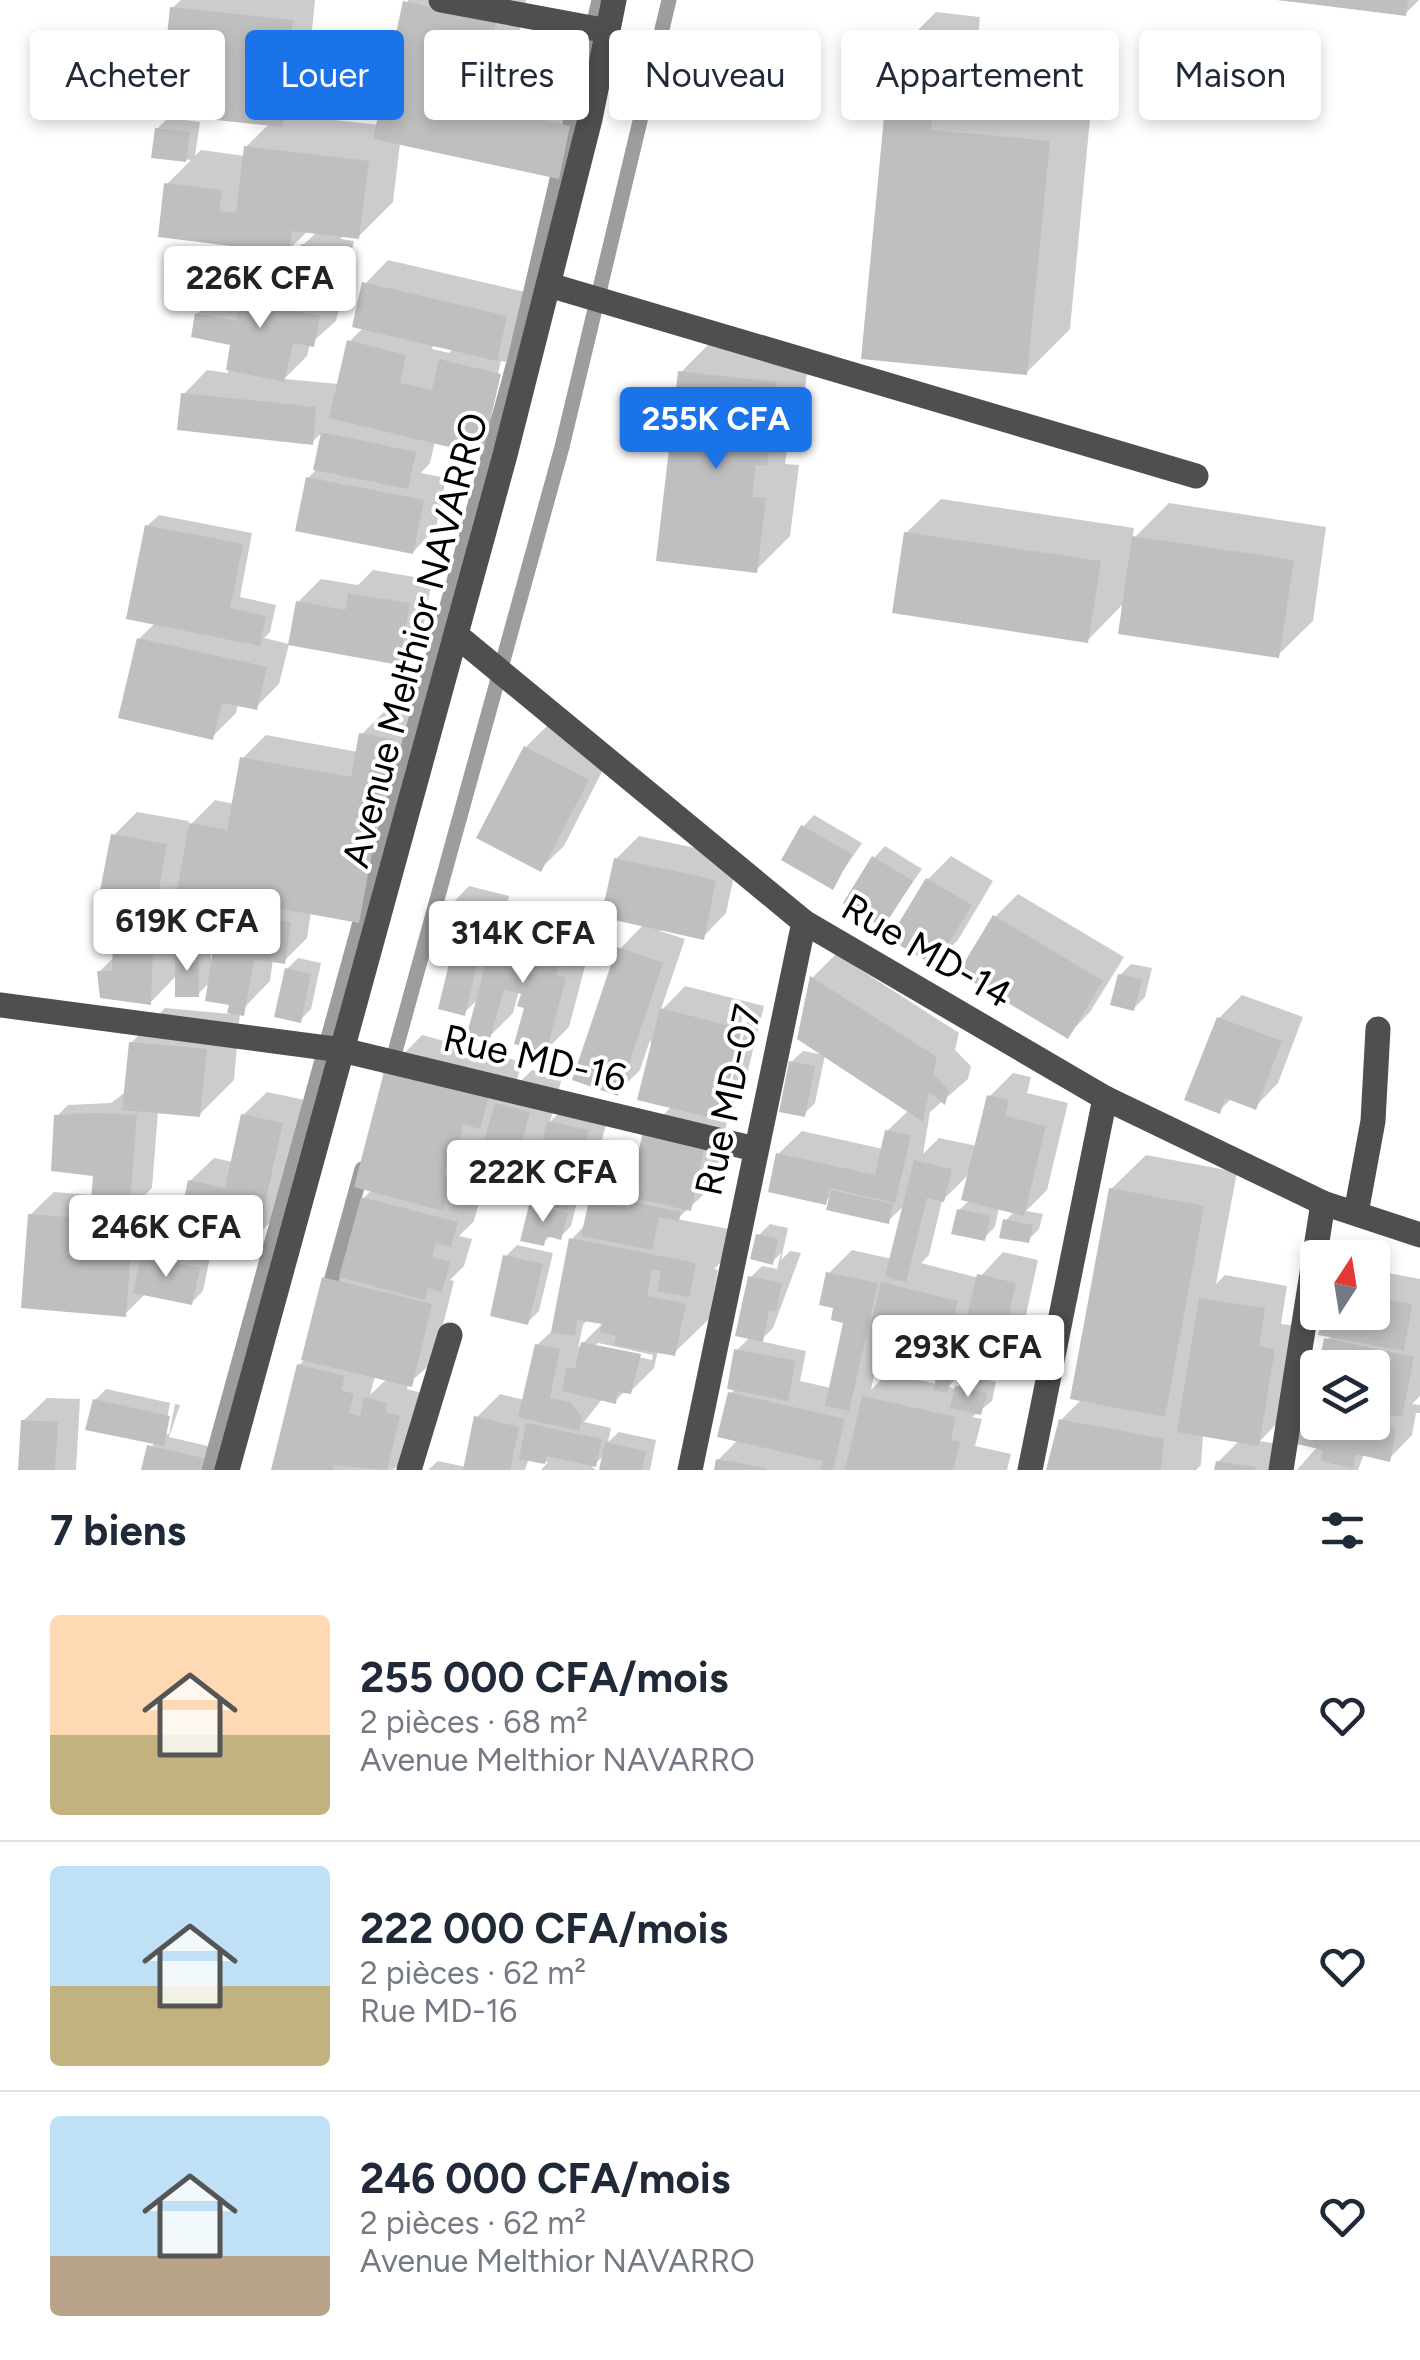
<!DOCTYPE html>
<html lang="fr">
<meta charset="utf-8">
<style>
:root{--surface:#fff;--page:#f6f6f7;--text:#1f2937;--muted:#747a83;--line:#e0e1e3;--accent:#1a73e8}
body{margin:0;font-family:Figtree,sans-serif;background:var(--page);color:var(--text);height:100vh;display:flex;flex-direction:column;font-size:38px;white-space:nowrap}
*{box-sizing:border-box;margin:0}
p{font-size:32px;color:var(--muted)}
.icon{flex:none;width:55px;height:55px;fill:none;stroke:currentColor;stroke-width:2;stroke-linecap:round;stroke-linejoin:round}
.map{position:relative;height:1470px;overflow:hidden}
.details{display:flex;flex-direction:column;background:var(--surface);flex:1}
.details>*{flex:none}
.hud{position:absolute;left:30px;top:30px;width:1360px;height:90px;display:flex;gap:20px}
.needle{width:65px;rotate:12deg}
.controls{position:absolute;left:1300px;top:1240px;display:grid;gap:20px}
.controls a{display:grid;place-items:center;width:90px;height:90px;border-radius:10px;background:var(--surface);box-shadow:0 5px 15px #0003;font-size:50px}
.price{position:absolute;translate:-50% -85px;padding:0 22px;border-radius:10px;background:#fff;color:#222;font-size:32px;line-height:65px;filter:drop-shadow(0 2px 5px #0008)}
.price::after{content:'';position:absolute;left:50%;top:60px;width:30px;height:22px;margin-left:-15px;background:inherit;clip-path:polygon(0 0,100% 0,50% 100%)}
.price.active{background:var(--accent);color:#fff}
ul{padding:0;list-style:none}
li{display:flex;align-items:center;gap:30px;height:250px;padding:0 50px}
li+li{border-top:2px solid var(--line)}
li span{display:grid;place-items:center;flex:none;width:280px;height:200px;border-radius:10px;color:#555}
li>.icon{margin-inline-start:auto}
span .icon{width:120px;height:120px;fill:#fffc;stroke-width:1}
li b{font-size:42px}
h2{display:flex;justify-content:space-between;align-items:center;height:120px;padding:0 50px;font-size:42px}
.pill{padding:0 35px;border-radius:10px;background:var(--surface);box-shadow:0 5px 15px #0003;font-size:35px;line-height:90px}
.pill.active{background:var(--accent);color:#fff}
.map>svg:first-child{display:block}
</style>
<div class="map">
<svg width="1420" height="1470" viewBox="0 0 1420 1470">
<rect width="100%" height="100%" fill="#fff"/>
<g fill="#0003" fill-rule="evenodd">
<path d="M181,0h134l-10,101 -14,14 88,10 29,-125h118l-15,72 92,20 -11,50 -34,34 -158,-33 -7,59 -34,34 -17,-2 -1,5 13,2 -18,80 -26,23 -3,12 -23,23 55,5 10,-42 15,-15 1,-43 23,-24 141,33 -10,44 14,3 -18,78 -34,34 -46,-11 -5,22 -9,10 25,5 -10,50 -23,24 -105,-74 7,-7 9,-40 -12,11 -128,-48 23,-24 21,3 5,-30 -36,-29 24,-23 23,4 3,-18 24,-23 30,6 2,-15 14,-13 -9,-1 -20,19 -121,-66 24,-24 -37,-4 3,-27 11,-11 32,4 -5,34 6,-6 44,6 1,-9 24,-24 -98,-115zM306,278l7,1 -1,8 -8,-2zM434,344l20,4 -5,5 -17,-4zM501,361l5,1 -13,53h-5z"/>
<polygon points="1277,0 1419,0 1405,14"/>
<polygon points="936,12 980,17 973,87 1092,98 1070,329 1027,372 892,56"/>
<polygon points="715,338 810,349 800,429 788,442 785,464 799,465 790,536 756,570 681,372"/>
<polygon points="941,499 1134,528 1132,540 1169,503 1326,527 1313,621 1278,655 1125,602 1088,640 906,533"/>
<polygon points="159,515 252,533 240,597 276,605 270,632 264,638 289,644 279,684 256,707 238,704 236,713 212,737 139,639 155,623 147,526"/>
<polygon points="373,570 432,580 421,639 398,662 298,602 321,579 358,585"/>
<path d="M385,711l30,5 -33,181 -23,24 -48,-9 -4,26 -23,23 -11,-2 -3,22 -30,31 -6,68 -35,35 -41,-4 -6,77 -11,11 15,1 -4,45 58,12 -7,34 -12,12 -45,-10 -21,21 -95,-99 24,-23 40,3 2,-27 -40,-51 12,-12 43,-2 16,-12 4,-48 34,-35 65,6 2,-12 -22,-20 -12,12 -21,-19 -27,28 -51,-31 16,-16 -1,-121 23,-23 52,9 -1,6 27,-27 19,4 9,-46 23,-23 92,17 4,-18zM215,894l42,8 -41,43 -4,23 -3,-27h-20l-15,14 2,-30 25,3 11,-12z"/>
<polygon points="549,724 610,756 564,846 540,869 526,747"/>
<polygon points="814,815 862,843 832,887 803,827"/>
<path d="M639,836l99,21 -12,56 -23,24 -42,-10 -1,4 25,8 -25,73 25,-26 79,20 -22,88 -25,26 10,2 -13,63 -37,34 52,10 -6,31 -9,9 4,1 -9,49 -35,34 -16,-3 -4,18 -24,24 -5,-1 -10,10 -12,-3 -19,24 27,6 -3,14 11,-10 37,8 -6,30h-48l3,-16 -13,13 4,3h-55l7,-8 -19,-4 -4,12h-97l10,-9 28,6 10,-49 24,-24 25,6 12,-55 18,-17 16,-88 15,-16 5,-22 23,-24 20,4 11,-49 27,-27 -22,-66 -10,30 -23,23 3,-144 24,-25 -28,-65zM743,1016l5,2 -19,75h-5zM588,1319l16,3 -26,26 5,-23zM598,1343l55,12 -1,5 -59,-13z"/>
<polygon points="885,846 922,869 883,925 874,858"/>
<polygon points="951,856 993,881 958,940 935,963 928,879"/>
<polygon points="469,886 509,896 502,926 524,904 600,925 595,942 583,954 588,955 569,1027 546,1050 524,992 519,991 513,1013 489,1037 479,998 464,1013 457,941 446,910"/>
<polygon points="1018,894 1124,957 1090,1012 1067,1036 995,917"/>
<path d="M836,954l123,79 -4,17 16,16 -3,13 -38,33 -7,42 16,-16 38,8 13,-50 23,-23 18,4 -4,16 41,10 -21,87 -21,21 17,3 -4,15 -11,11 -22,-20 9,-9 -16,-4 -4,20 -11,11 -25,-28 11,-10v-27l-28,28 -13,54 -8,8 58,15 24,-26 35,8 -15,69 -23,23 -5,18 -10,9 11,3 -4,19 -20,16 10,2 -7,27 36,8 -4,16h-291l2,-10 21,-21 -9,-45 6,-6 1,-38 13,-13 1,-60 11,-11 15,3 4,-16 -9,9 -13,-27 11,-11 18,4 -7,32 9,-9 11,2 -28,75 -13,13 46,10 -6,30 31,7 15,-67 -10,-15 -7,-33 23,-23 40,9 13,-54 -17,16 -56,-26 -7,7 -47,-48 24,-23 81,18 4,-18 22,-21 -109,-72 13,-61zM970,1317l-6,21 -13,-3zM885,1324l16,4 4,28 14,-14 22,28 -4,14 -50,-11 -16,17zM959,1374l8,3 -11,12 -7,-2z"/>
<polygon points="298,958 321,963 311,1009 300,1020 287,969"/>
<polygon points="1131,964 1152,968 1145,997 1134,1008 1120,975"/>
<polygon points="1242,995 1303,1017 1278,1083 1255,1107 1232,1098 1219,1111 1219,1018"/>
<path d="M422,1035l100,27 -7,25 17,-17 30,8 -12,44 23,-23 38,8 -21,76 -18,18 5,1 -6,24 -11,11 -9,-2 -8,8 -12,-37 5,-6 7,-46 -36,36 -28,-19 -22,22 23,6 -6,22 -15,15 13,3 -8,27 -14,14 4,1 -20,80 -26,23 -1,5 15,4 -16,65 -13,12h-115l21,-105 5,-5 20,-81 24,-25 16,-56 8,-9 16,-119zM375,1376l12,3 -17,16z"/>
<polygon points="803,1051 825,1055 815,1103 804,1114 791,1062"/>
<polygon points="267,1092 305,1100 280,1212 257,1236 190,1181 214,1158 233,1162 243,1115"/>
<polygon points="1146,1155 1237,1172 1216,1284 1225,1275 1287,1286 1281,1324 1297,1326 1281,1419 1260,1441 1278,1444 1274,1470 1217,1470 1218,1462 1240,1440 1203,1434 1201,1465 1196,1470 1049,1470 1061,1420 1082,1399 1111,1189"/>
<polygon points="517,1245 553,1253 539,1311 528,1322 506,1256"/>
<polygon points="1372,1270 1420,1279 1420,1396 1412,1404 1420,1405 1420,1413 1416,1413 1412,1435 1389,1459 1364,1454 1358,1470 1297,1470 1318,1446 1308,1401 1318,1383 1318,1422 1372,1422 1372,1368 1326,1340 1372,1312"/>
<path d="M106,1389l74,16 -11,32 43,10 -5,23h-63l10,-28 -59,-42zM170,1403l5,1 -6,30h-5z"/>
<polygon points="47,1398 80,1399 76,1470 20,1470 23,1421"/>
</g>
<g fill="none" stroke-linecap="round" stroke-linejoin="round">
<g stroke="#9d9d9d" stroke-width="15">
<polyline points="390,1070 562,447 669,0"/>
<polyline points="327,1296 362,1169"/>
<polyline points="209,1470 514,363 599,0"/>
</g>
</g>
<g fill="#bfbfbf">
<polygon points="1278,0 1408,0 1406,16"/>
<polygon points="403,1 496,21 478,106 570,126 559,179 373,139"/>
<polygon points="170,7 293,20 283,127 159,114"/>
<polygon points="890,54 938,60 931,130 1050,141 1027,375 861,359"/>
<polygon points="155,128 190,132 186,162 151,158"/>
<polygon points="244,146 369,161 359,239 292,231 289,253 158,237 164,183 222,190 219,211 236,213"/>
<polygon points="301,244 344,252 335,310 307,306 311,282 295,279"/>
<polygon points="245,276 287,284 282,308 320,316 314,347 293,343 284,382 226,370 230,345 191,337 195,313 236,321"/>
<polygon points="362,282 507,316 497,361 352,327"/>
<polygon points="347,340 406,355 400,383 432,390 439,359 501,374 482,455 329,418"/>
<polygon points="678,371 777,382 767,466 756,465 752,497 766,498 757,573 656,561"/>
<polygon points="181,393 316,407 313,445 177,430"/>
<polygon points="321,432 416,452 408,489 313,470"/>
<polygon points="306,477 424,500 413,554 295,531"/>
<polygon points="145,525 243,544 230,608 266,616 260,646 126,619"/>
<polygon points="904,532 1101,561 1088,643 892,613"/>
<polygon points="1132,536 1294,560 1279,658 1118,634"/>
<polygon points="348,593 410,603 399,665 288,645 296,601 345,610"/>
<polygon points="137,638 267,667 257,710 222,703 213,740 118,718"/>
<polygon points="359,733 393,739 359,923 177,890 189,823 227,830 240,757 351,777"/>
<polygon points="524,746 589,780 541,872 476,838"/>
<polygon points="801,825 852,854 833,890 781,860"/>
<polygon points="111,834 167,844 154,917 151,1005 100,998 97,971 112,971 114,909 97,906"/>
<polygon points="872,856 913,881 883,928 843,903"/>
<polygon points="614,858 716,880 704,940 601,917"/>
<polygon points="926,878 972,905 935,966 889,939"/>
<polygon points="162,895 205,900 202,930 159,925"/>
<polygon points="444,909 487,919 465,1016 438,1009 454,943 437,938"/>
<polygon points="241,915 291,922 285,964 254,959 244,1016 227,1013 229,1005 205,1001 214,944 237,947"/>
<polygon points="993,915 1103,981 1068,1039 958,973"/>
<polygon points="499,926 578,948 572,968 559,964 556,975 566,978 546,1053 514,1044 524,1008 517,1006 521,994 504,989 490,1039 467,1034 489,952 502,955 505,945 493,943"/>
<polygon points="617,947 663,963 618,1096 572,1080"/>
<polygon points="175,951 199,952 199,997 175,997"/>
<polygon points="285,968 311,974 301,1023 274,1017"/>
<polygon points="1118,974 1142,979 1134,1011 1110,1005"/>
<polygon points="810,976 937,1057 933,1074 949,1090 945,1105 929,1092 923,1122 797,1039"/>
<polygon points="660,1008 742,1029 720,1120 637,1100"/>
<polygon points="1217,1017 1282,1041 1256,1110 1225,1098 1220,1114 1184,1100"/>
<polygon points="129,1042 207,1049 200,1117 122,1110"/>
<polygon points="789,1061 815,1066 805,1117 779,1112"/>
<polygon points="385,1068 489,1096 480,1129 463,1124 459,1141 482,1148 495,1103 530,1112 508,1193 473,1183 476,1173 446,1165 444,1176 452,1178 443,1211 354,1187"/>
<polygon points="987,1095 1009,1100 1005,1116 1046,1126 1024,1216 961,1200"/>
<polygon points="97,1113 137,1115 129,1214 90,1211 93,1176 51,1171 54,1115"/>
<polygon points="241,1114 283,1123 257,1239 179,1222 188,1180 225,1188"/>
<polygon points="547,1121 589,1130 567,1210 530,1202"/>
<polygon points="885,1130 911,1135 895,1203 830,1188 826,1205 768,1192 776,1153 875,1175"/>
<polygon points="643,1131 705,1145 691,1211 629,1197"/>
<polygon points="914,1160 952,1169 944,1202 927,1198 906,1282 885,1276"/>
<polygon points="1109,1188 1204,1206 1165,1417 1070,1399"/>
<polygon points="831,1190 893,1204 889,1224 826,1210"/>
<polygon points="361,1197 458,1222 451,1247 436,1243 432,1257 450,1262 442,1292 428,1288 425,1300 339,1277"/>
<polygon points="589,1201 629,1208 630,1201 681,1212 679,1221 659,1217 652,1250 581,1236"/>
<polygon points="529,1205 568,1213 561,1240 546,1236 544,1246 520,1241"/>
<polygon points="957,1209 990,1216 985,1241 951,1234"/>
<polygon points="28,1214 133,1222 126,1317 21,1308"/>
<polygon points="1003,1219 1033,1225 1029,1243 999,1238"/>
<polygon points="756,1234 778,1239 773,1265 750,1259"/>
<polygon points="569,1238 696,1263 689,1297 657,1291 661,1271 652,1269 647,1296 686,1304 675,1356 614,1345 616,1336 600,1332 602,1324 577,1320 575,1336 551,1332"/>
<polygon points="503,1255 543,1264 528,1325 490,1316"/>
<polygon points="141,1256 200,1268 192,1305 133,1293"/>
<polygon points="826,1272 878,1283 849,1411 825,1406 843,1323 831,1320 833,1308 819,1305"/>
<polygon points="977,1274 1016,1283 1000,1355 960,1346"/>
<polygon points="748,1276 782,1283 776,1312 769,1310 763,1342 735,1336"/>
<polygon points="322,1277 432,1304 412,1387 301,1360"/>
<polygon points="881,1282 958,1301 948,1342 913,1332 906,1359 892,1356 898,1330 871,1323"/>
<polygon points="1372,1297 1412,1304 1404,1351 1318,1335 1323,1312 1372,1312"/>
<polygon points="1199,1298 1265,1308 1259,1346 1275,1349 1259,1446 1177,1432"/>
<polygon points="1324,1338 1414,1357 1402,1417 1372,1411 1372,1368 1318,1368"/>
<polygon points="918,1339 991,1358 984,1384 952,1375 947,1393 933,1390 938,1371 911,1364"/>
<polygon points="581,1342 641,1354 631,1394 618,1392 616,1404 562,1391 567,1367 575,1369"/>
<polygon points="535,1344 560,1349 550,1398 570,1402 582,1417 579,1431 518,1417"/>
<polygon points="734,1349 796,1361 788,1401 727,1389"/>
<polygon points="297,1364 345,1376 341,1390 354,1394 349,1413 360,1416 364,1397 387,1403 386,1412 400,1416 387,1470 334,1465 333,1470 271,1470"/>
<polygon points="955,1386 987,1393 981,1415 950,1408"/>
<polygon points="728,1392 845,1419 833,1470 821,1470 823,1461 717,1437"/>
<polygon points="862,1396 956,1417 951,1440 960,1442 953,1470 845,1470"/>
<polygon points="93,1399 170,1416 164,1446 85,1430"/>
<polygon points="1306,1399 1318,1402 1318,1422 1372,1422 1372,1413 1386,1415 1384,1425 1396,1428 1390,1462 1356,1454 1353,1468 1321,1461 1323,1450 1297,1444"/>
<polygon points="474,1416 519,1427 510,1470 463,1470"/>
<polygon points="1059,1419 1164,1439 1161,1470 1046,1470"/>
<polygon points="21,1420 58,1422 55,1470 18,1470"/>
<polygon points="526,1423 602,1439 596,1467 547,1456 545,1464 519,1459"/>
<polygon points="605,1442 646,1451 642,1470 599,1470"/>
<polygon points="147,1445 203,1458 200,1470 141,1470"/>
<polygon points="716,1459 766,1468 766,1470 714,1470"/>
<polygon points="1216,1461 1256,1467 1255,1470 1214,1470"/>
</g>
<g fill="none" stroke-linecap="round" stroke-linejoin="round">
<g stroke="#4f4f4f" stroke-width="25">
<polyline points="441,0 608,31"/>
<polyline points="549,285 1196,476"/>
<polyline points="456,635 804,922 1105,1098 1323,1203 1420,1235"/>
<polyline points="0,1005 342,1050 755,1149"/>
<polyline points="1356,1213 1373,1121 1378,1029"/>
<polyline points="227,1470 505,455 590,119 614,0"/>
<polyline points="409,1470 450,1335"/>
<polyline points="690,1470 804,922"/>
<polyline points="1030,1470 1105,1098"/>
<polyline points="1281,1470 1323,1203"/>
</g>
</g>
<g text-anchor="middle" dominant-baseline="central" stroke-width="8" stroke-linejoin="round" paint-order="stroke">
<g font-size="38" fill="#000" stroke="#fff">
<text transform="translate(415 640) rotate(-75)">Avenue Melthior NAVARRO</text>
<text transform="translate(927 951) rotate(30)">Rue MD-14</text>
<text transform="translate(535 1058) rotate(13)">Rue MD-16</text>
<text transform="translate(728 1100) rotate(-78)">Rue MD-07</text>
</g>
</g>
</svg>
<div class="controls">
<a><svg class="needle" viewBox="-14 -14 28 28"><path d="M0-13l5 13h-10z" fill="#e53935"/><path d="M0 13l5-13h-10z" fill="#747a83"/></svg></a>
<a><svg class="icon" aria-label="layers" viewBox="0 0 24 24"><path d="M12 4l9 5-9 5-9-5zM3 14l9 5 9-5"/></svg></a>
</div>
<b class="price" style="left:260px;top:331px">226K CFA</b>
<b class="price active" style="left:716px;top:472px">255K CFA</b>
<b class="price" style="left:187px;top:974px">619K CFA</b>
<b class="price" style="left:523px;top:986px">314K CFA</b>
<b class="price" style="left:543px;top:1225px">222K CFA</b>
<b class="price" style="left:166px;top:1280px">246K CFA</b>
<b class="price" style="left:968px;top:1400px">293K CFA</b>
<div class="hud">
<a class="pill">Acheter</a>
<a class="pill active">Louer</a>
<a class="pill">Filtres</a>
<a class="pill">Nouveau</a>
<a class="pill">Appartement</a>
<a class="pill">Maison</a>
</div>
</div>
<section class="details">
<h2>7 biens<svg class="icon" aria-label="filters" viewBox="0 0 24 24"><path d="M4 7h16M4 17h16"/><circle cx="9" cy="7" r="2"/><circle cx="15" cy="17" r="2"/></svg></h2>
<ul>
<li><span style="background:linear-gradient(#ffd9b3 60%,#c2b280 0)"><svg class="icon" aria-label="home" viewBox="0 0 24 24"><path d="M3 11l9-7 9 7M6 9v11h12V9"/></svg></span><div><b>255 000 CFA/mois</b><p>2 pièces · 68 m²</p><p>Avenue Melthior NAVARRO</p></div><svg class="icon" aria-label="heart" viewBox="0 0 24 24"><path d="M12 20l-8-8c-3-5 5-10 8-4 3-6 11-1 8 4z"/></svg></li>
<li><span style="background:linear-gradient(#bfe0f5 60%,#c2b280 0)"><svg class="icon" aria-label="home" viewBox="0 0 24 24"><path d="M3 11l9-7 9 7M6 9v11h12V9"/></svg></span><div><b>222 000 CFA/mois</b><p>2 pièces · 62 m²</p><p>Rue MD-16</p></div><svg class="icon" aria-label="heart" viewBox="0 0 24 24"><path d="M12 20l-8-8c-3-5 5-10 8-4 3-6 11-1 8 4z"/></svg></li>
<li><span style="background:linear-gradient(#bfe0f5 70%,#b9a48a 0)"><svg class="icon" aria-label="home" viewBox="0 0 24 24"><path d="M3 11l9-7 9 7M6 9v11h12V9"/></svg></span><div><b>246 000 CFA/mois</b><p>2 pièces · 62 m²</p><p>Avenue Melthior NAVARRO</p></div><svg class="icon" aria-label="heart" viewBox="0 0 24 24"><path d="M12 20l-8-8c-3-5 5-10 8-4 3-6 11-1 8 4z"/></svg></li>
</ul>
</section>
